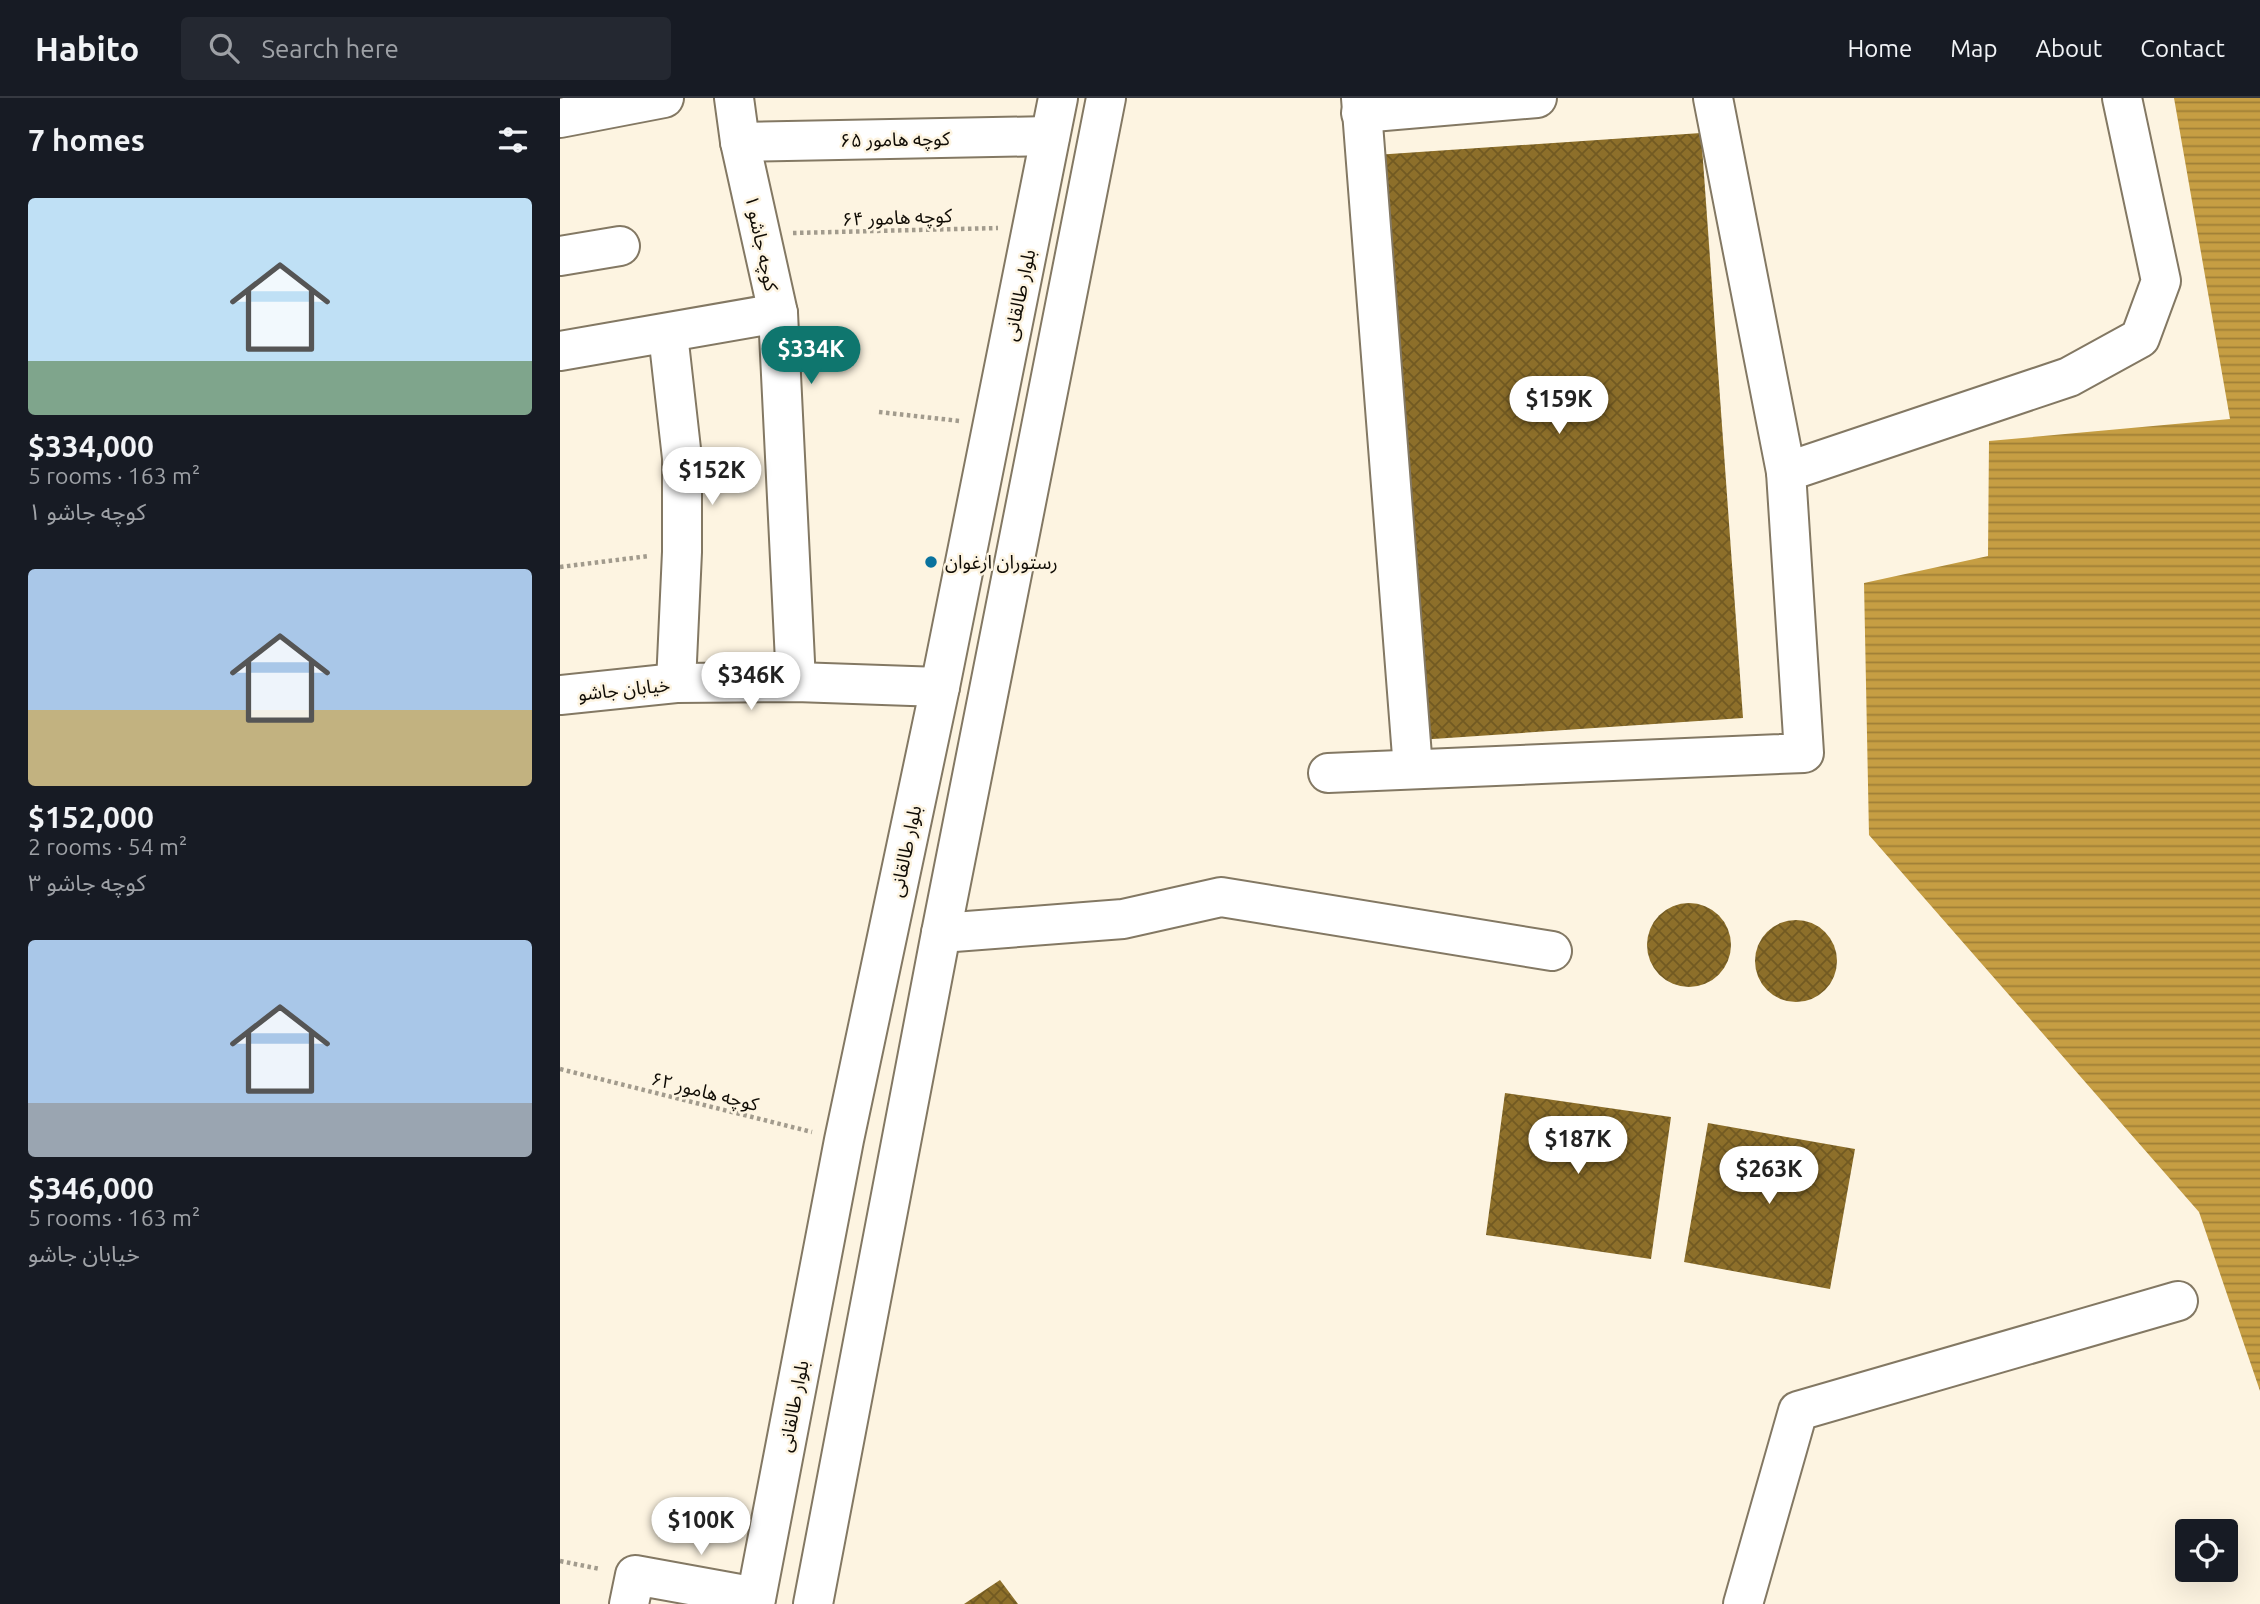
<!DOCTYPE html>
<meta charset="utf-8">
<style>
:root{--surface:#171b24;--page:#242831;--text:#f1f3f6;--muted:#9ea1a6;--line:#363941;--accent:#0f766e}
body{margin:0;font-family:Ubuntu,"Noto Sans Arabic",sans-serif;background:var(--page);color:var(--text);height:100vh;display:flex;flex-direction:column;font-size:26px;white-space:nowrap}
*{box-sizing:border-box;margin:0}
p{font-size:23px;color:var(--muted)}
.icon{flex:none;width:38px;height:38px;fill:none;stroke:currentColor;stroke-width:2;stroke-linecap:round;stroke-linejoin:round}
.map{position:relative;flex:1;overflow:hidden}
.details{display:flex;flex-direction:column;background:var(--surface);width:560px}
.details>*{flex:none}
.fabs{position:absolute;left:1615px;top:1421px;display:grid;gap:14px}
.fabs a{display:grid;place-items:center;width:63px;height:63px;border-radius:7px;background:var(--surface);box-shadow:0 7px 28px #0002;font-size:35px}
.price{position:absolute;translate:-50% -60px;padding:0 16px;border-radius:24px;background:#fff;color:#222;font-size:23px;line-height:46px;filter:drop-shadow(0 2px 4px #0008)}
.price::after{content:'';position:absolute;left:50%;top:42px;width:21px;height:16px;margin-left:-10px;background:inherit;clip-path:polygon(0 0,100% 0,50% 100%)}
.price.current{background:var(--accent);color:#fff}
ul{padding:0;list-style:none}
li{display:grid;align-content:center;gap:14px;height:371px;padding:0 28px}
li span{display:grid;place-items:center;height:217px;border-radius:7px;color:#555}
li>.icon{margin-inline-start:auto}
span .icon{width:126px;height:126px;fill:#fffc;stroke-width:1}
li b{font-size:30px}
h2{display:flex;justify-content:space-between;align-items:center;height:84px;padding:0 28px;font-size:30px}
header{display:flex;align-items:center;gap:42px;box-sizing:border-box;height:98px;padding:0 35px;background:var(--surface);border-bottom:2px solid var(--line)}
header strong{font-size:33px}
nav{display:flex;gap:38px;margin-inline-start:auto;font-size:24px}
.search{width:490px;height:63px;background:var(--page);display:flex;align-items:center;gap:18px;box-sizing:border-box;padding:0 24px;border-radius:7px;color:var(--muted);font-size:26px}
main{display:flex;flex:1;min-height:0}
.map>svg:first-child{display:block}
</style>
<header>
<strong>Habito</strong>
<div class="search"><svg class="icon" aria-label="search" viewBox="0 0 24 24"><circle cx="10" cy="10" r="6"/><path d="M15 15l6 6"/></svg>Search here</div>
<nav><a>Home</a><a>Map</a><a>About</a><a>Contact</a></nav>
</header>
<main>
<section class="details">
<h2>7 homes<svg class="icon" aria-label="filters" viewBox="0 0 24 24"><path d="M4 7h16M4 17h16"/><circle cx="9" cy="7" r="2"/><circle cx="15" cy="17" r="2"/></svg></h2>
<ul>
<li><span style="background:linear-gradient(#bfe0f5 75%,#7fa58c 0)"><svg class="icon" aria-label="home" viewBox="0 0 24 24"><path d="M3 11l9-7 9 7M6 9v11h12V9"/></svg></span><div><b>$334,000</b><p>5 rooms · 163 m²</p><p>کوچه جاشو ۱</p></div></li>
<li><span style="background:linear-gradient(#a9c7e8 65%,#c2b280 0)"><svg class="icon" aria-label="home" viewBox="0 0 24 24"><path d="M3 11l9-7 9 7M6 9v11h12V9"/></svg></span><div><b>$152,000</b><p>2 rooms · 54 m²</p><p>کوچه جاشو ۳</p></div></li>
<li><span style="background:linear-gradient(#a9c7e8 75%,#9aa5b1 0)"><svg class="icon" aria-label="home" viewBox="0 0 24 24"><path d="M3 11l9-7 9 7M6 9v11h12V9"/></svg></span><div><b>$346,000</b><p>5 rooms · 163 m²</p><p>خیابان جاشو</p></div></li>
</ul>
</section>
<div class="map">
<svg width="1700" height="1506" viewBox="0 0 1700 1506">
<defs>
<pattern id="water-rules" width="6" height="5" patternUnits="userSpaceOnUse" patternTransform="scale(1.75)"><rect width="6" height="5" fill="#c69e43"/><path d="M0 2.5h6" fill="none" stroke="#9f7f36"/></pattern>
<pattern id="building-cross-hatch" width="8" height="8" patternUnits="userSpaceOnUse" patternTransform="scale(1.75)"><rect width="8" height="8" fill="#8d6f2a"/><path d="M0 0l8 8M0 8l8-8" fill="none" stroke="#725a22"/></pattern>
</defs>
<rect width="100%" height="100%" fill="#fdf4e1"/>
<polygon fill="url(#water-rules)" points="1614,0 1700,0 1700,1293 1639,1114 1309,737 1304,485 1428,458 1429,343 1670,321"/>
<g fill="url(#building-cross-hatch)">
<polygon points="1141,35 1183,620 858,642 815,57"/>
<circle cx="1129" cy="847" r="42"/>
<circle cx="1236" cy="863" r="41"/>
<polygon points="945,995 1111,1019 1091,1161 926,1137"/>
<polygon points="1148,1025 1295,1051 1270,1191 1124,1164"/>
<polygon points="440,1482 458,1506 404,1506"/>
</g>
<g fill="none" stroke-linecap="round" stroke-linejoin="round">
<g stroke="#837863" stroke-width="42">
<g id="minor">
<polyline points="174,0 180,44 218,215 236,584"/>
<polyline points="801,0 853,671"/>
<polyline points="1153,0 1226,374"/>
<polyline points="801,15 977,0"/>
<polyline points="0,20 104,0"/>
<polyline points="180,44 490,38"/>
<polyline points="0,158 60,148"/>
<polyline points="108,236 122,360 122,454 116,585"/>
<polyline points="0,253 218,215"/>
<polyline points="0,597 116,585 236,584 380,589"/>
<polyline points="768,675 1244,655 1226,374 1509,279 1580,240 1601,183 1562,0"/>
<polyline points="381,835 563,821 661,799 992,853"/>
<polyline points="69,1506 75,1477 196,1499"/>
<polyline points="1183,1506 1238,1313 1618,1203"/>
</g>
</g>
<g stroke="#837863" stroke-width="42">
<g id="major">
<polyline points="195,1506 284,1042 380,589 498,0"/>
<polyline points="253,1506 381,835 546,0"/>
</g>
</g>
<g stroke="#a29b8d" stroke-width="4.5" stroke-dasharray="3.5 3.5" stroke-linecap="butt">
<polyline points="233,135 438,130"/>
<polyline points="319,314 400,323"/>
<polyline points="0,469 89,458"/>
<polyline points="0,971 252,1034"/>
<polyline points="0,1463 40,1471"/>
</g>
<use href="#minor" stroke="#fff" stroke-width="38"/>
<use href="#major" stroke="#fff" stroke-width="38"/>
</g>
<circle fill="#09729e" stroke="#fdf4e1" stroke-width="2.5" cx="371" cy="464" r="7"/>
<g text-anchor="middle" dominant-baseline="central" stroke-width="5" stroke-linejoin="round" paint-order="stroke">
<g font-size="19" fill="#100c05" stroke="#fdf4e1">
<text transform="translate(335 41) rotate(-1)">کوچه هامور ۶۵</text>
<text transform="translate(337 119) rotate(-2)">کوچه هامور ۶۴</text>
<text transform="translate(202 145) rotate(78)">کوچه جاشو ۱</text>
<text transform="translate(459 197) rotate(-78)">بلوار طالقانی</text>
<text transform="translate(64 591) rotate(-6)">خیابان جاشو</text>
<text transform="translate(345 753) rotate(-78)">بلوار طالقانی</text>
<text transform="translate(145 993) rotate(14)">کوچه هامور ۶۲</text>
<text transform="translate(233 1308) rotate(-79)">بلوار طالقانی</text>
</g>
<g font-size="19" fill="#100c05" stroke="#fdf4e1" text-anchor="start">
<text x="385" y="464">رستوران ارغوان</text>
</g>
</g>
</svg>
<div class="fabs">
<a><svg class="icon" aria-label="locate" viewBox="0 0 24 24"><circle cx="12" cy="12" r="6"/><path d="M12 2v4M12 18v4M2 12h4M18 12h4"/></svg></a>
</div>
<b class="price current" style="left:251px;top:288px">$334K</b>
<b class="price" style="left:999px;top:338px">$159K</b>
<b class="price" style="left:152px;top:409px">$152K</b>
<b class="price" style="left:191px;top:614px">$346K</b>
<b class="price" style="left:1018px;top:1078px">$187K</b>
<b class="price" style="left:1209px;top:1108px">$263K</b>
<b class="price" style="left:141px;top:1459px">$100K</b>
</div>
</main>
